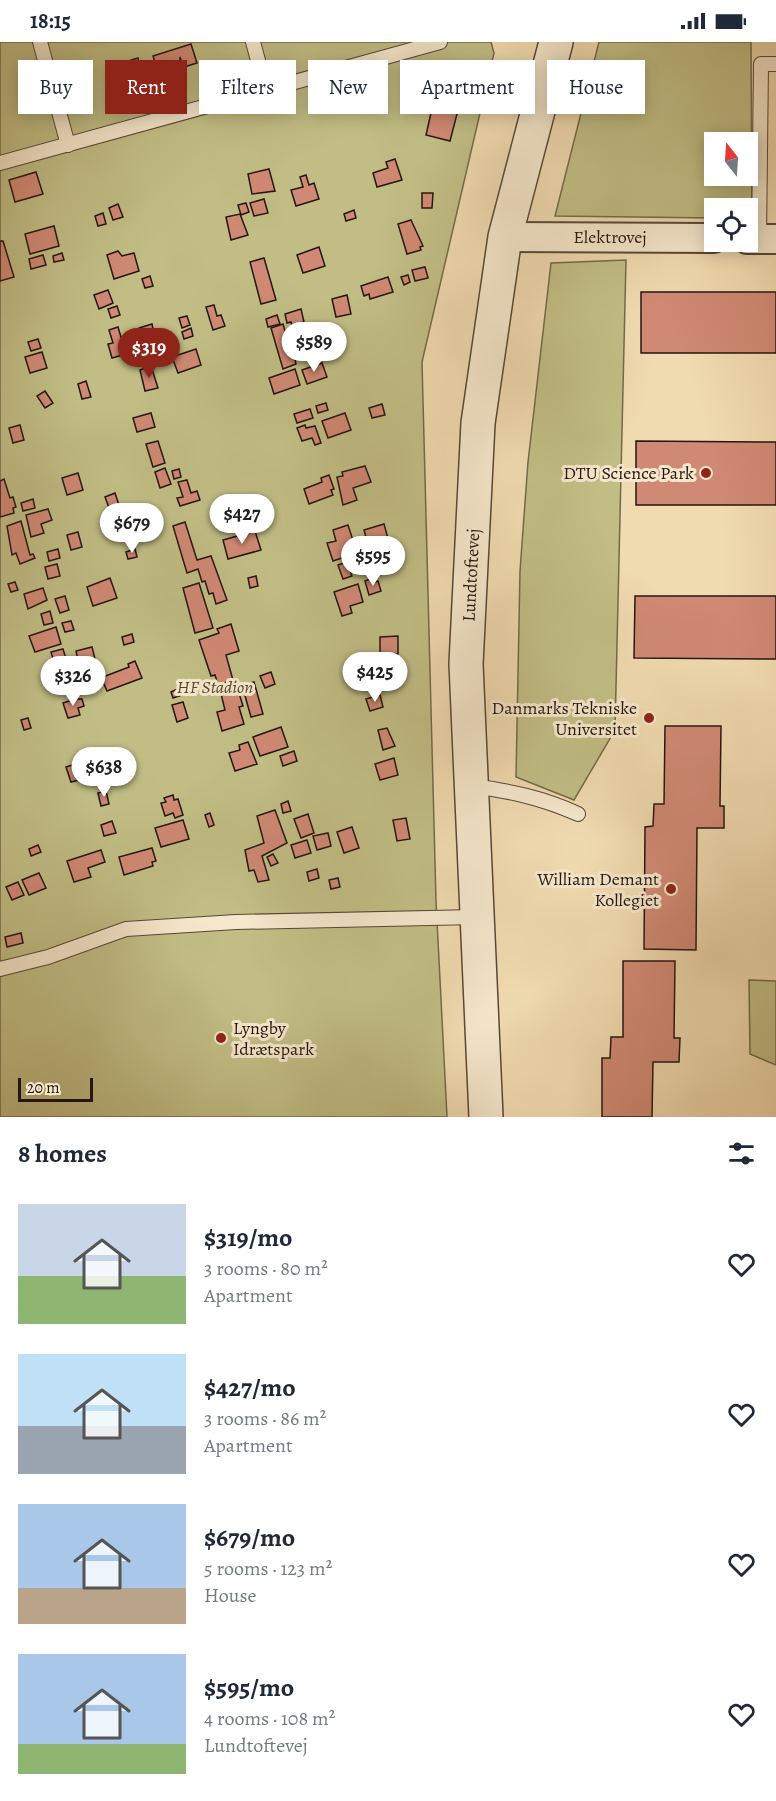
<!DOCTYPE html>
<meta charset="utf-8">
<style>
:root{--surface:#fff;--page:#f6f6f7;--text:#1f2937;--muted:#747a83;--accent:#8f2418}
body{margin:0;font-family:Alegreya,serif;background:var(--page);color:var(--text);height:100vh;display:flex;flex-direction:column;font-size:22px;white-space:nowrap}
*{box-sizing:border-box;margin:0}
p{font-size:20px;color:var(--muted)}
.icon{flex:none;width:33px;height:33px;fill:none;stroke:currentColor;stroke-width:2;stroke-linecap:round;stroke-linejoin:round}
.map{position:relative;height:1075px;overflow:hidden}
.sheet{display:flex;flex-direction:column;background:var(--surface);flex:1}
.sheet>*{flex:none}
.hud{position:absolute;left:18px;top:18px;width:741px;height:54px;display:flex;gap:12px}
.needle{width:39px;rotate:343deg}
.tools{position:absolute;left:704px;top:90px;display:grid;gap:12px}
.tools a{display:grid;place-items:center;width:54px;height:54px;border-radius:0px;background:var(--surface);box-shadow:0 3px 15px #0003;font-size:30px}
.scale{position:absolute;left:18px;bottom:15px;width:75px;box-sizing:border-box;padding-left:6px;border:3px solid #25160f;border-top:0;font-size:16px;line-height:21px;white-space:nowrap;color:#25160f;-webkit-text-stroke:4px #f5e7cb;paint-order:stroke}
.price{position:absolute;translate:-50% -51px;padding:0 14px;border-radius:21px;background:#fff;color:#222;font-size:20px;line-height:39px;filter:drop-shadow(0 2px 3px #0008)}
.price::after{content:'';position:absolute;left:50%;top:36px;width:18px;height:14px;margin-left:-9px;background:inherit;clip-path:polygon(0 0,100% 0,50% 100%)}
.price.selected{background:var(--accent);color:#fff}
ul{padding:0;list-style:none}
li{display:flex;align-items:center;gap:18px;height:150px;padding:0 18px}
li span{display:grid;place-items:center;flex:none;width:168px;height:120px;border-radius:0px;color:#555}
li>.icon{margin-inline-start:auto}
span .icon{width:72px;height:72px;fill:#fffc;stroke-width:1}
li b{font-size:26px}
h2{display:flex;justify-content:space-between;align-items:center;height:72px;padding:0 18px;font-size:26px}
.tag{padding:0 21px;border-radius:0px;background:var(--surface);box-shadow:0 3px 15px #0003;font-size:21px;line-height:54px}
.tag.selected{background:var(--accent);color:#fff}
.status{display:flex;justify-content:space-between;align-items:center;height:42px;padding:0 30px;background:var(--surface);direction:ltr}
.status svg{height:16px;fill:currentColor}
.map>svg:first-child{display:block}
</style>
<div class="status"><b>18:15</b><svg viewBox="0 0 49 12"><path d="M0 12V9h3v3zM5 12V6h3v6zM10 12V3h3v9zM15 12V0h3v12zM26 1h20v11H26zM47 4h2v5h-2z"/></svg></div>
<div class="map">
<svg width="776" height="1075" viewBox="0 0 776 1075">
<rect width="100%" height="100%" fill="#f0daaf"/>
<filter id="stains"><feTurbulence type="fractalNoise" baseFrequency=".00333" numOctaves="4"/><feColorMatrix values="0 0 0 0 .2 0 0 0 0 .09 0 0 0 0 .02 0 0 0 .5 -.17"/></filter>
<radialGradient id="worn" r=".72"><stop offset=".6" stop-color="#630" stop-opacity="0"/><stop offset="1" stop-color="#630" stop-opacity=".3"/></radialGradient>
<g fill="#c1bd85" stroke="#736a4a" stroke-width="1.5" fill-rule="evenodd">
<polygon points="0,0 491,0 494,11 422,320 436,859 447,1075 0,1075"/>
<path d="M599,0h152l1,176h-5v-10h-33v10l-159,-2zM714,100h33v34h-33z"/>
<polygon points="626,218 615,688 574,758 516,735 520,529 528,420 551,221"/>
<polygon points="749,938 776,939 776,1023 750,1012"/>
</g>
<g fill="#d08974" stroke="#25160f" stroke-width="1.5">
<polygon points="191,2 197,21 184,25 180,15 180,21 167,25 168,28 158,31 153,14"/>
<polygon points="138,16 146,45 113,54 108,33 114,31 112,24"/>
<polygon points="433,62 458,68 450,99 426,93"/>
<polygon points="395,117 402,138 377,145 373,131 388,126 386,120"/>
<polygon points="269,127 275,149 252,152 248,132"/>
<polygon points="36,130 43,152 15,160 9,138"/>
<polygon points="306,133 309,143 314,141 319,157 296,164 291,148 303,145 300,135"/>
<polygon points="422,151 433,151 432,166 422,166"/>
<polygon points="264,157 268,171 254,174 250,161"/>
<polygon points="246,161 249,170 241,173 238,163"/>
<polygon points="118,162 123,175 113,178 109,166"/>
<polygon points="354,168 356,176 346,179 344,172"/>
<polygon points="103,171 106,182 98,184 95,174"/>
<polygon points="240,172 248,193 231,198 226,175"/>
<polygon points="411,178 423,204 420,205 421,208 407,212 398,182"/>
<polygon points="54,184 59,204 30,212 25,192"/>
<polygon points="0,199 3,199 14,235 0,239"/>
<polygon points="319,205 325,224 303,231 297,213"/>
<polygon points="118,209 122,214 134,211 139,229 114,237 107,213"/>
<polygon points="62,211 64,218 54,220 53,214"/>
<polygon points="43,213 46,223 31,227 29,217"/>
<polygon points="264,216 276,258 261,262 250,220"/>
<polygon points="425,225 428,236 415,239 412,228"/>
<polygon points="408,233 410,240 404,243 401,235"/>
<polygon points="150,234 153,244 145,246 142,237"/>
<polygon points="388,235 393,250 370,257 369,252 364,254 361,244"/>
<polygon points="108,248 113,261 99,267 94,253"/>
<rect x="641" y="250" width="135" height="61"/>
<polygon points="347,253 351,272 336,275 332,257"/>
<polygon points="214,263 217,274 221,273 225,284 213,288 206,265"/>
<polygon points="117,264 120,273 111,276 108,267"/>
<polygon points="301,267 304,280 292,284 291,280 287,281 285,272"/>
<polygon points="277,273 280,282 268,285 266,277"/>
<polygon points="187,274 190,283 182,286 179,276"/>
<polygon points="152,282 157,307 139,313 141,316 136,318 130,293 140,290 139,286"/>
<polygon points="283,282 287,296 290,295 296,322 283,327 271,286"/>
<polygon points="118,285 126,312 112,316 108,302 113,301 109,288"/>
<polygon points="191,286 193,294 184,297 182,290"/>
<polygon points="38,297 41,306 31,309 28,300"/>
<polygon points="196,307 201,323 178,331 172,315"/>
<polygon points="42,310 47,326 30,331 25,315"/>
<polygon points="322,321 327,335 307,342 302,328"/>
<polygon points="151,324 158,346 145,349 140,328"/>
<polygon points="295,327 300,343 274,352 269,336"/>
<polygon points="86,339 91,355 82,357 78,342"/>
<polygon points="45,349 53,361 45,366 37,354"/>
<polygon points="326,361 328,368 318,371 316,364"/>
<polygon points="382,362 385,373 372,376 369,366"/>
<polygon points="310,367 313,376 297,381 294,372"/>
<polygon points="151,371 155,385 137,390 133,376"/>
<polygon points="345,371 351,388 328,396 322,379"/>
<polygon points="20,383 24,398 13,401 9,386"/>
<polygon points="305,383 306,386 315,384 321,401 315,403 312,396 302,399 297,386"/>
<polygon points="158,399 165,421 153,425 146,402"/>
<polygon points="636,399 776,400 776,463 636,463"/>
<polygon points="365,424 371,440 353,446 357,458 343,463 337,435 343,434 342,430"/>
<polygon points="165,426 171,442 160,446 155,430"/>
<polygon points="179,427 181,435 174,437 172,429"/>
<polygon points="78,431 83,448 67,453 62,436"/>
<polygon points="329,433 334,447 331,448 333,453 309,462 304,447 322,440 321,436"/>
<polygon points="4,437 10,456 13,455 16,465 13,466 14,471 0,475 0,439"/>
<polygon points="187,438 191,451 197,449 200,458 180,464 177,456 183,455 178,440"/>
<polygon points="115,451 119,463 109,466 105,455"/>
<polygon points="33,457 35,466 23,469 21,461"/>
<polygon points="253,463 257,478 246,481 242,466"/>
<polygon points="48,467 52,478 41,482 44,491 31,495 26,473"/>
<polygon points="21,479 30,513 33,512 35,516 20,522 16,511 12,513 7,484"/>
<polygon points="185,480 197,518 211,514 227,558 216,562 213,551 209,552 205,539 202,540 198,527 187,531 173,484"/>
<polygon points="384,482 390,504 370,510 364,488"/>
<polygon points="348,483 357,511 333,519 327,501 336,499 333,488"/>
<polygon points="255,489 261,508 228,517 223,498"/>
<polygon points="78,490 82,505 71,508 67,493"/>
<polygon points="58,507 60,516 49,519 47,510"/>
<polygon points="135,507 137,515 128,517 126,510"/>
<polygon points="347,520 352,534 343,537 338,523"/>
<polygon points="57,522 60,534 48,537 45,525"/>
<polygon points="256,534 258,544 250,546 248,536"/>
<polygon points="110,536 117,556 93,564 87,545"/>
<polygon points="373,536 375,540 378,539 381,549 369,553 365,539"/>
<polygon points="15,540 18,548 11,550 8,542"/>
<polygon points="199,541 213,586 195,591 183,546"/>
<polygon points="358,542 363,560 350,564 352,571 342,574 334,550"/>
<polygon points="43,546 47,558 28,567 24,552"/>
<polygon points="65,554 69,568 60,571 55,557"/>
<polygon points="635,554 776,554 776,617 634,616"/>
<polygon points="50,569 53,581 44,583 41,572"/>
<polygon points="71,579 74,588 65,590 62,581"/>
<polygon points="231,582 239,609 226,613 233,638 218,643 215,633 211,634 199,598 219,591 217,587"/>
<polygon points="56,585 61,602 35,610 29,594"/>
<polygon points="132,592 134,600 124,603 122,595"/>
<polygon points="398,594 398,612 380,612 380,595"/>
<polygon points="92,605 96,621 80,626 76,609"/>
<polygon points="63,607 67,620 55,624 51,610"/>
<polygon points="135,619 142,636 107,649 103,640 95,644 90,632 100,628 103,635 129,625 128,622"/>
<polygon points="271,630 275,642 265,646 260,634"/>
<polygon points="75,636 77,645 62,648 60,640"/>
<polygon points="89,636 93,645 81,649 78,640"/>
<polygon points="254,640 263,672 251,675 242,643"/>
<polygon points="180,646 182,653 173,656 171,650"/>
<polygon points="238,648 243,664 239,665 244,682 222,689 217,670 225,668 221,652"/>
<polygon points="380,653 383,665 370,669 366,657"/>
<polygon points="75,657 82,657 84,664 78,666 80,673 68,676 63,661"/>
<polygon points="183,660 188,676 177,680 172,663"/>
<polygon points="28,676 31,686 24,688 21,678"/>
<polygon points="665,684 721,684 720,764 724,764 724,786 697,786 696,908 644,907 645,785 653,784 654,762 664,762"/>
<polygon points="281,685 288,705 260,714 253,695"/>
<polygon points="387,686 395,704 383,708 378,688"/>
<polygon points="248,700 257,722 235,729 229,711 240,708 239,703"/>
<polygon points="294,709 297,719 283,724 280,714"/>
<polygon points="94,711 96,718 101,716 105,731 84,739 83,737 71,740 66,725 79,721 77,715"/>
<polygon points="113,711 120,734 116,736 118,741 109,744 102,715"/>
<polygon points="394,716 398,733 380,738 375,722"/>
<polygon points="106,749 109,762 101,764 98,751"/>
<polygon points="173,753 174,758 178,757 183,773 175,776 173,771 165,774 161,761 166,760 164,756"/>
<polygon points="288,759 291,769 283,771 281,762"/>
<polygon points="275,768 287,801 262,814 269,838 258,840 254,828 249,829 245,808 264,801 257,774"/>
<polygon points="210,771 214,783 209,785 205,773"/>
<polygon points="308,772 314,791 301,796 294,777"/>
<polygon points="406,776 410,797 397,799 393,778"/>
<polygon points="183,778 189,797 161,805 155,786"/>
<polygon points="112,779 116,791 104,794 101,783"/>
<polygon points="352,785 359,806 344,811 337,790"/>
<polygon points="328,791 331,804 317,808 313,794"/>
<polygon points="307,798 311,811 295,816 291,803"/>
<polygon points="38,803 41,810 31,814 29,807"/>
<polygon points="152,806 156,819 152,820 153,824 124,833 119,815"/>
<polygon points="101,808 105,820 88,826 91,835 74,840 67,819"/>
<polygon points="273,812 278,821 271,824 267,815"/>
<polygon points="317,827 319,836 309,839 307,830"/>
<polygon points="39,831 46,846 29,853 22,838"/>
<polygon points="338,836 340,845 331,847 329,838"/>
<polygon points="18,840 24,853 12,858 6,845"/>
<polygon points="21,891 23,901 7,905 5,895"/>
<polygon points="623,919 675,919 674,996 680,996 679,1020 653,1020 652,1075 602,1075 602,1016 610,1016 611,995 623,995"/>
</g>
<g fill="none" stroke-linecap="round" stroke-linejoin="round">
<g stroke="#584737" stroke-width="16">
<g id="service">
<polyline points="40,0 68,103"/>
<polyline points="253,0 266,48"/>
<polyline points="476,33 542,53"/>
<polyline points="0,121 440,0"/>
<polyline points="759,197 761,22 776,22"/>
<path d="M472,744c38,5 71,12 106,28"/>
<polyline points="0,927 48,915 126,887 236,880 477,875"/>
</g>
</g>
<g stroke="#584737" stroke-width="32">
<g id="minor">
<polyline points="505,195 714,196"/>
<polyline points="747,197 776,197"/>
</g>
</g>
<g stroke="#584737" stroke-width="36">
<polyline id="tertiary" points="486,1075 466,622 478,381 505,195 556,0"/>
</g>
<use href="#service" stroke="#f5e7cb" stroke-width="14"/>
<use href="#minor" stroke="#f5e7cb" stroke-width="28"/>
<use href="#tertiary" stroke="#f5e7cb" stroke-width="33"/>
</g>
<g fill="#8f2418" stroke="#f5e7cb" stroke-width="2">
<circle cx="706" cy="431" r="6"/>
<circle cx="649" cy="676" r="6"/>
<circle cx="671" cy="847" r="6"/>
<circle cx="221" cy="996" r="6"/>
</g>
<g text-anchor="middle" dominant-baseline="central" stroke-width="6" stroke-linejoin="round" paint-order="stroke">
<g font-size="18" fill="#25160f" stroke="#f5e7cb">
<text x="610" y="195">Elektrovej</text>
<text transform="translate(471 533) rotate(-87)">Lundtoftevej</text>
</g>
<g font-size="18" fill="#25160f" stroke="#f5e7cb" text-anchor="end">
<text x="694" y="431">DTU Science Park</text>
<text x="637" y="666">Danmarks Tekniske<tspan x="637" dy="21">Universitet</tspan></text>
<text x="659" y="837">William Demant<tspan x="659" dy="21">Kollegiet</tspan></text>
<text x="233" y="986" text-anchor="start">Lyngby<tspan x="233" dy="21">Idrætspark</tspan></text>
</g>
<g font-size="18" font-style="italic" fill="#544832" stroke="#f5e7cb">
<text x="215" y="645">HF Stadion</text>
</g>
</g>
<rect width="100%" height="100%" filter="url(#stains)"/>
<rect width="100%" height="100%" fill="url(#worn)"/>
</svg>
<div class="tools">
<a><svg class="needle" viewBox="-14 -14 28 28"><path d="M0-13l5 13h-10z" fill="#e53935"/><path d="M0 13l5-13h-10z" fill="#747a83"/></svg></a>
<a><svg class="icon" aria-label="locate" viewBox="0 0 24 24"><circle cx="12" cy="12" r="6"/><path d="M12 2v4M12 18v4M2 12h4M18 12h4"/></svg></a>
</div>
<div class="scale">20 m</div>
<b class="price" style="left:314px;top:331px">$589</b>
<b class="price selected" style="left:149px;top:337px">$319</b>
<b class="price" style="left:242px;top:503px">$427</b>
<b class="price" style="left:132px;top:512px">$679</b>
<b class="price" style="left:373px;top:545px">$595</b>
<b class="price" style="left:375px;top:661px">$425</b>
<b class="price" style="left:73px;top:665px">$326</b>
<b class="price" style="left:104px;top:756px">$638</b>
<div class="hud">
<a class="tag">Buy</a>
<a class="tag selected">Rent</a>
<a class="tag">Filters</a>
<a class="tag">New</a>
<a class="tag">Apartment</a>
<a class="tag">House</a>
</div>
</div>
<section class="sheet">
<h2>8 homes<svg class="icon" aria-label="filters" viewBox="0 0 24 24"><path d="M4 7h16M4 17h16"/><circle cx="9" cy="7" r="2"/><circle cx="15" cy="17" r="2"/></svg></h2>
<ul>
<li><span style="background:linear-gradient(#c9d6e8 60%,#8fb573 0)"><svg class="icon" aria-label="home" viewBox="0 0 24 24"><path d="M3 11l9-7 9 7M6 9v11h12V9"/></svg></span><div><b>$319/mo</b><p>3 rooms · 80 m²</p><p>Apartment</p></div><svg class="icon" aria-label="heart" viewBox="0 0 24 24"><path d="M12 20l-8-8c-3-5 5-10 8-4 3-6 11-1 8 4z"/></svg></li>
<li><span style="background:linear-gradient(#bfe0f5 60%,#9aa5b1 0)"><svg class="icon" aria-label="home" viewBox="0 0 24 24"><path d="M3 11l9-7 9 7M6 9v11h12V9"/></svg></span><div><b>$427/mo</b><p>3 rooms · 86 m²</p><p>Apartment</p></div><svg class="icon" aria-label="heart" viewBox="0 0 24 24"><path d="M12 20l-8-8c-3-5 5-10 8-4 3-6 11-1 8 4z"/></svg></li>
<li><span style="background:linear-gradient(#a9c7e8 70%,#b9a48a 0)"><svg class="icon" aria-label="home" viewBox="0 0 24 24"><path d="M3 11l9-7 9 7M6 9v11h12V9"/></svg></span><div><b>$679/mo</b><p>5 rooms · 123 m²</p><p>House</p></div><svg class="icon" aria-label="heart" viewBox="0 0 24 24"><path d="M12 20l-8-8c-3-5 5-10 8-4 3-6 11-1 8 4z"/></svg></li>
<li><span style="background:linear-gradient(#a9c7e8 75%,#8fb573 0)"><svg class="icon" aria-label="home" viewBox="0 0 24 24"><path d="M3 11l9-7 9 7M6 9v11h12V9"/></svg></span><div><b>$595/mo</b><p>4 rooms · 108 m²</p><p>Lundtoftevej</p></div><svg class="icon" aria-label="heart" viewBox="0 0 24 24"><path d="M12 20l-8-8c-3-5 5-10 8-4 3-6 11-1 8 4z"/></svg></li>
</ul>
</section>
